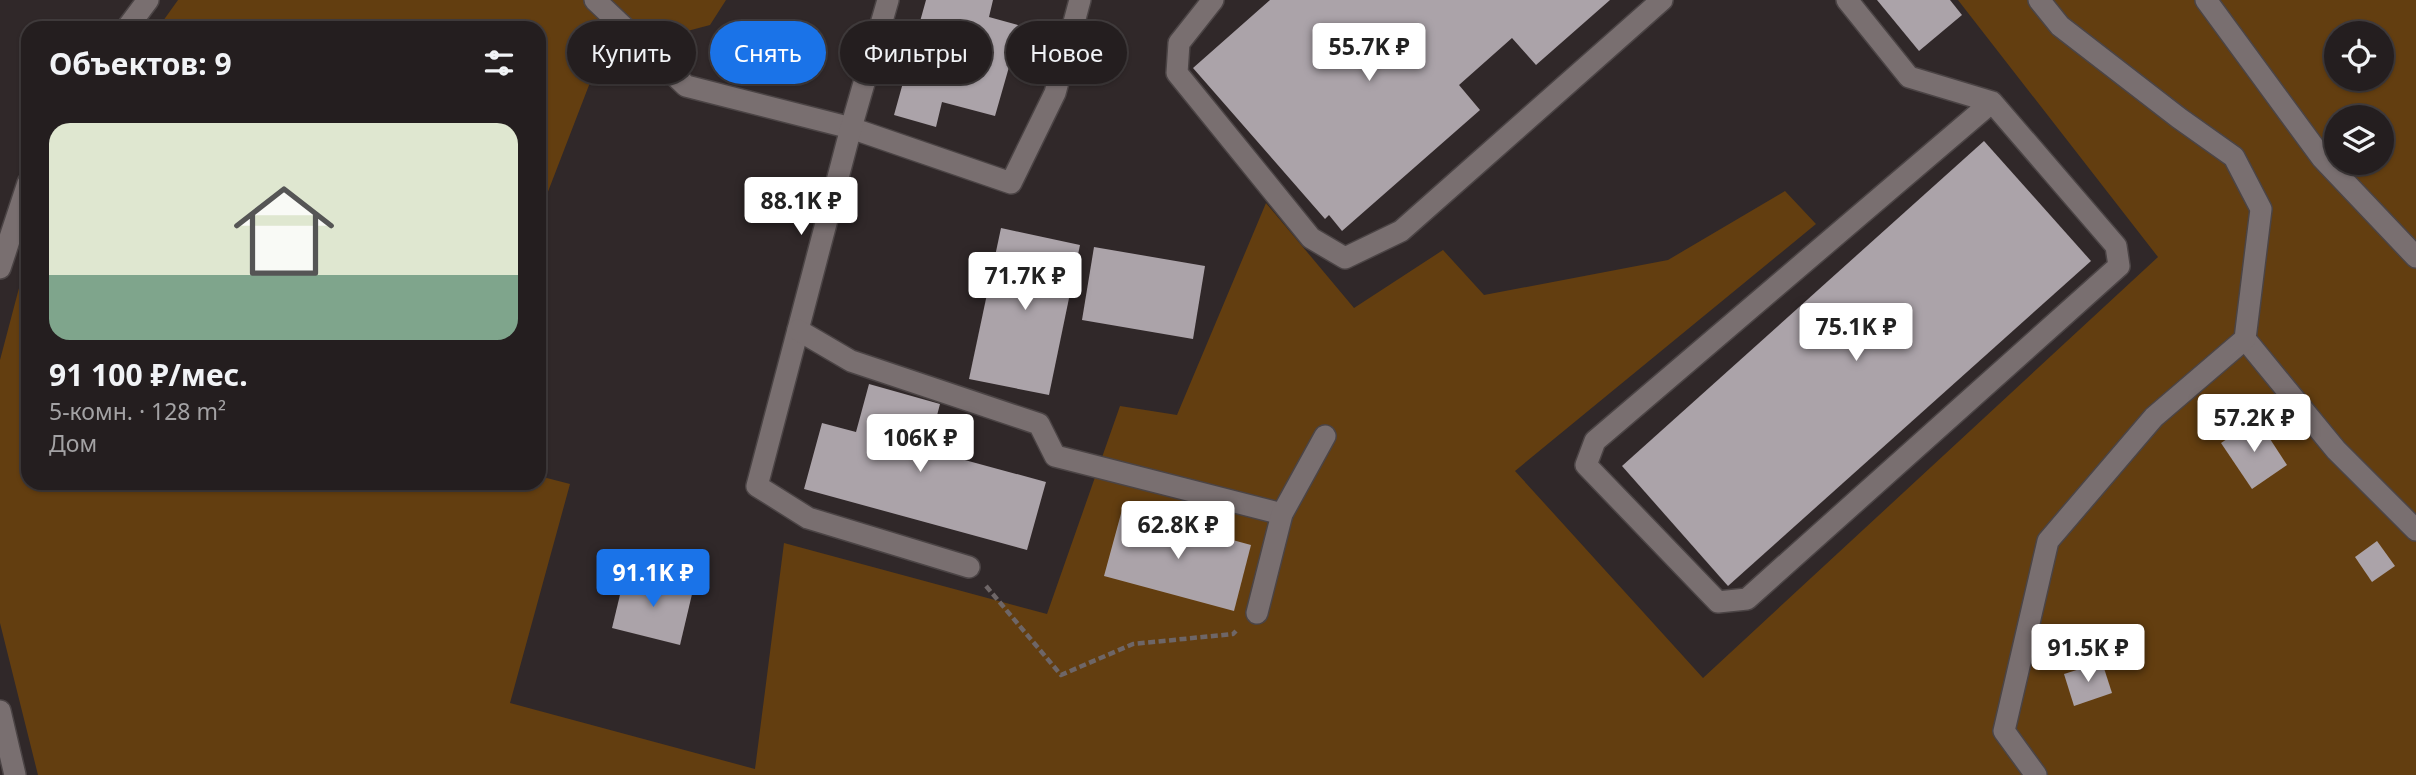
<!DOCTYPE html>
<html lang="ru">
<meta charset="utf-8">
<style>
:root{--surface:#241e1f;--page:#2c2728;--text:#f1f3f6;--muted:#a3a2a4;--line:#413c3d;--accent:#1a73e8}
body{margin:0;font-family:"Noto Sans",sans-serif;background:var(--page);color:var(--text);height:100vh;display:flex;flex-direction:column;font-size:26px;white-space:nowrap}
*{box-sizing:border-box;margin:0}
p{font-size:23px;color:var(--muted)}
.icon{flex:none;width:38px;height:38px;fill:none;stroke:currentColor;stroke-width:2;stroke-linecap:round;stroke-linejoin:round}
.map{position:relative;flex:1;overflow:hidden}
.sheet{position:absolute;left:21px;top:21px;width:525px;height:469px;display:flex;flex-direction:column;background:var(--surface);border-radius:21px;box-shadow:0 2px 5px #0004,0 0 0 2px var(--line)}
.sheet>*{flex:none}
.top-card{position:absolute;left:567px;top:21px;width:665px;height:63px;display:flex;gap:14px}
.tools{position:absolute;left:2324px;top:21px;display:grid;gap:14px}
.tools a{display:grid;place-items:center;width:70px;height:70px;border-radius:50%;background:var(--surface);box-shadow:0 2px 5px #0004,0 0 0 2px var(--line);font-size:35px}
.price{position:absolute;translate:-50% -60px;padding:0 16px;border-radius:7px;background:#fff;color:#222;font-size:23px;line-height:46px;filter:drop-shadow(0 2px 4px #0008)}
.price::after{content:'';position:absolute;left:50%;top:42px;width:21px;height:16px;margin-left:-10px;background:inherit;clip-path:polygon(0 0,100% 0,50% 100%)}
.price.selected{background:var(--accent);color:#fff}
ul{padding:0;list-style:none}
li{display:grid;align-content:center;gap:14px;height:371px;padding:0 28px}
li span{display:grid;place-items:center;height:217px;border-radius:21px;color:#555}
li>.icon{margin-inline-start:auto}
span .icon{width:126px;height:126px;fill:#fffc;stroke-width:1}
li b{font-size:30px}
h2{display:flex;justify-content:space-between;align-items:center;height:84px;padding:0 28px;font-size:30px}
.pill{padding:0 24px;border-radius:32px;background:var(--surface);box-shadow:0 2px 5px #0004,0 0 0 2px var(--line);font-size:24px;line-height:63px}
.pill.selected{background:var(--accent);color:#fff}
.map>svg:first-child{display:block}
</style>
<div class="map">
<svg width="2416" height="775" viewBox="0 0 2416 775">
<rect width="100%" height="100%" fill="#302829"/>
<g fill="#633e10" fill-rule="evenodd">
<polygon points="178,0 726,0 710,25 601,54 539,215 539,28 158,28"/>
<path d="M1958,0h458v775h-2378l-38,-152v-263l28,-106v229h511v-7l31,8 -60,219 245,66 29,-226 263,71 73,-208 57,9 89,-212 88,105 89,-58 41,45 184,-35 117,-69 31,33 -301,247 188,207 455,-421zM2336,33h46v46h-46zM2336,117h46v46h-46z"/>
</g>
<g fill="#aba3a9">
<polygon points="926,0 993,0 989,17 1029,28 1022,56 1013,53 995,116 942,102 936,127 894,115"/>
<polygon points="1270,0 1610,0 1536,65 1512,38 1459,85 1480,110 1342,231 1329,215 1325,219 1193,68"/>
<polygon points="1877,0 1950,0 1962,15 1919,51"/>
<polygon points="1984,141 2091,261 1728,586 1622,466"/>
<polygon points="1001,228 1080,245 1049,395 969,379"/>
<polygon points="1094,247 1205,266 1193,339 1082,320"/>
<polygon points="869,384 940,404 928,450 1046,482 1027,550 804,489 822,423 856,432"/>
<polygon points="2257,419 2287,465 2252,489 2221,443"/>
<polygon points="1122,510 1251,545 1234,611 1104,576"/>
<polygon points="2377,541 2395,566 2372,582 2355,557"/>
<polygon points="625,574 693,590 680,645 612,628"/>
<polygon points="2102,662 2112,693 2074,706 2064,674"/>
</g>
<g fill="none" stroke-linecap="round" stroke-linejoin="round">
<g stroke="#4b4445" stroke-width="24">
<g id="minor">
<polyline points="595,0 686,86 851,128 1011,183 1055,93 1080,0"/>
<polyline points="888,0 851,128 757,486 808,518 969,567"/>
<polyline points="1213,0 1179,43 1177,73 1311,238 1345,258 1401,231 1662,0"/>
<polyline points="1847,0 1909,77 1992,102 2116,246 2119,266 1747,599 1718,602 1586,465 1595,441 1992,102"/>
<polyline points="2206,0 2322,158 2416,257"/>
<polyline points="127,28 148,0"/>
<polyline points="0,268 28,183"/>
<polyline points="798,330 851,361 1039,424 1055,456 1282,514"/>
<polyline points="2245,339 2336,450 2416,530"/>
<polyline points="1257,613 1282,514 1325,436"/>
<polyline points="0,711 15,775"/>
<polyline points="2036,775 2004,731 2048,541 2154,417 2245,339 2261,209 2234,157 2179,118 2060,26 2039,0"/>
</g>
</g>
<polyline stroke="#6e6667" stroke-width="4.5" stroke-dasharray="7 3.5" stroke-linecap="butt" points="986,586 1061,675 1133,644 1233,634 1236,631"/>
<use href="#minor" stroke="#796f70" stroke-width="21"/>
</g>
</svg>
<div class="tools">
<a><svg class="icon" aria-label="locate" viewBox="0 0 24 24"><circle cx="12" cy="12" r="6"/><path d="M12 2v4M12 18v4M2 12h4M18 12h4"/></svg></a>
<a><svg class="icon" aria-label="layers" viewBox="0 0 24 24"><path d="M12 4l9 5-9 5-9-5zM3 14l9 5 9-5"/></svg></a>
</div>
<b class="price" style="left:1369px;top:83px">55.7K ₽</b>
<b class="price" style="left:801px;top:237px">88.1K ₽</b>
<b class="price" style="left:1025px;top:312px">71.7K ₽</b>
<b class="price" style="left:1856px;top:363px">75.1K ₽</b>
<b class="price" style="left:2254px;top:454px">57.2K ₽</b>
<b class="price" style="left:920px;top:474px">106K ₽</b>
<b class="price" style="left:1178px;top:561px">62.8K ₽</b>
<b class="price selected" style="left:653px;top:609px">91.1K ₽</b>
<b class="price" style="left:2088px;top:684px">91.5K ₽</b>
<div class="top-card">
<a class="pill">Купить</a>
<a class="pill selected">Снять</a>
<a class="pill">Фильтры</a>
<a class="pill">Новое</a>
</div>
<section class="sheet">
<h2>Объектов: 9<svg class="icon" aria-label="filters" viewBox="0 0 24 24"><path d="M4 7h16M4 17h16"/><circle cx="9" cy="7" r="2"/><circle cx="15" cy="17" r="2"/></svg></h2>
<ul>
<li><span style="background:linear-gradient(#dfe7d0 70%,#7fa58c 0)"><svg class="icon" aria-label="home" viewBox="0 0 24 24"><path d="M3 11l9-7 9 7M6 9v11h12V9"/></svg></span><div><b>91 100 ₽/мес.</b><p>5-комн. · 128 m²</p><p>Дом</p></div></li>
</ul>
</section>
</div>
